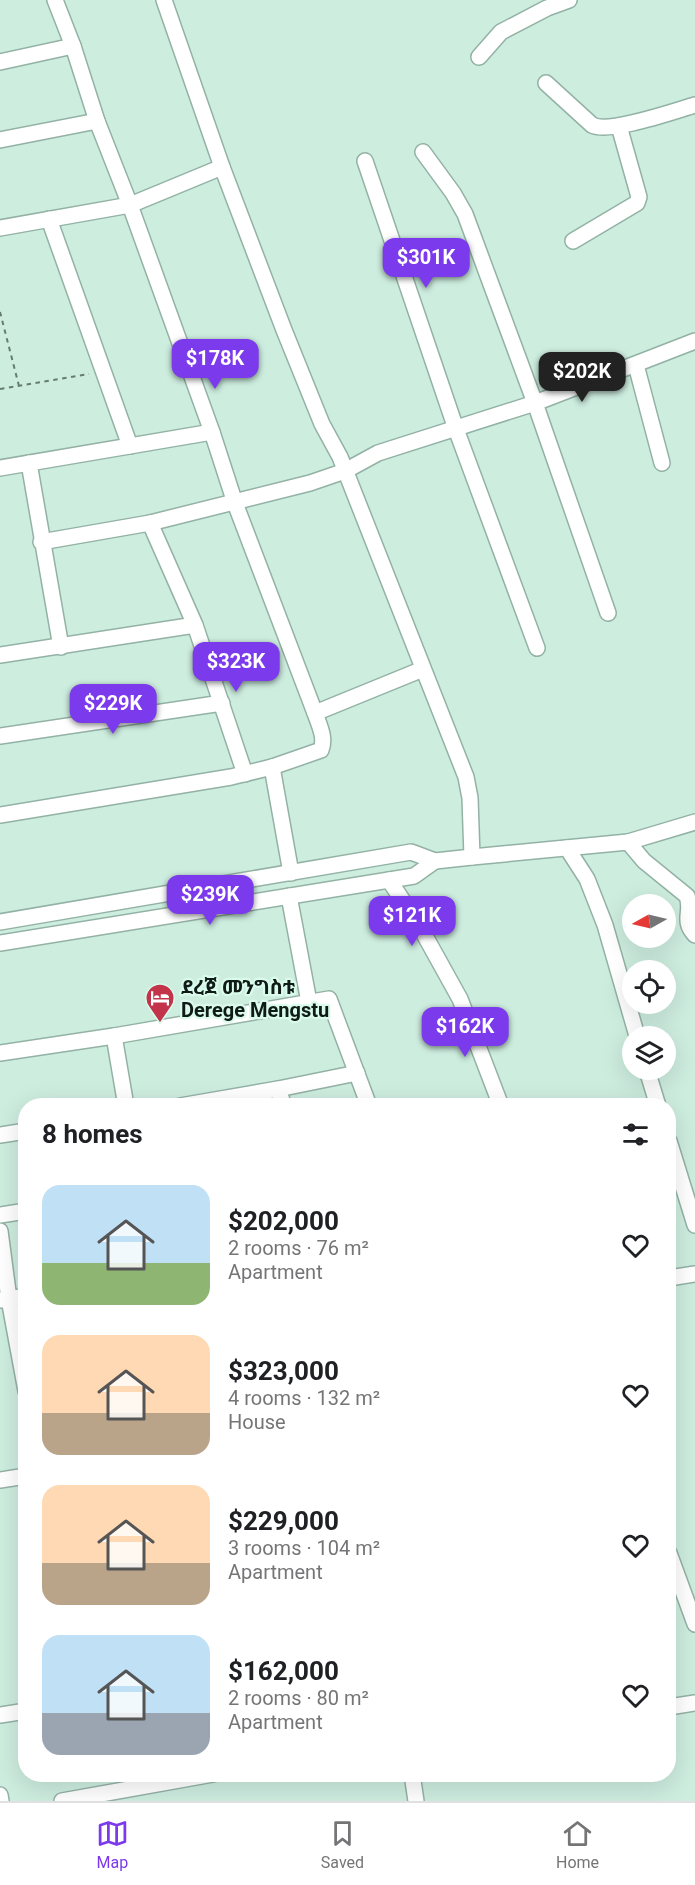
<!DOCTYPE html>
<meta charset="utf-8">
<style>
:root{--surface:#fff;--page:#f6f6f6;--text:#202124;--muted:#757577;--line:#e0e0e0;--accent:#7c3aed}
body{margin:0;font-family:Roboto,"Noto Sans Ethiopic",sans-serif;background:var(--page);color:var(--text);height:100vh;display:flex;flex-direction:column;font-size:22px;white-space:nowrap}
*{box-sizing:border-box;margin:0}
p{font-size:20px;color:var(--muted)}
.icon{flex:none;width:33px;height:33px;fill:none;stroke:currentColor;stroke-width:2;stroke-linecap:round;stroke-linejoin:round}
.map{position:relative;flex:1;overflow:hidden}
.drawer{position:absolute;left:18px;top:1098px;width:658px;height:684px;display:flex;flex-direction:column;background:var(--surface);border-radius:24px;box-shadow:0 6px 24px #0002}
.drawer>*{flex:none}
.needle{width:39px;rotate:262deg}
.controls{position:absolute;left:622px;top:894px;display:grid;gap:12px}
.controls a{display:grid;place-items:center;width:54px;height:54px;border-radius:50%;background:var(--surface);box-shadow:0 6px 24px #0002;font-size:30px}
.price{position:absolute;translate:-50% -51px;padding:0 14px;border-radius:12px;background:var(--accent);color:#fff;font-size:20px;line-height:39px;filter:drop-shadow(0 2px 3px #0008)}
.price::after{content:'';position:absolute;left:50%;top:36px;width:18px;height:14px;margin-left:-9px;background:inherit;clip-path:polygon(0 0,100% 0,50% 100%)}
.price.selected{background:#222;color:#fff}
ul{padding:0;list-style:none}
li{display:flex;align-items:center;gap:18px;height:150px;padding:0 24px}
li span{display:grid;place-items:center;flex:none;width:168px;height:120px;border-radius:18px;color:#555}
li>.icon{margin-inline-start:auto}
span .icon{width:72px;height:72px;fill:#fffc;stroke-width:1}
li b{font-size:26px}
h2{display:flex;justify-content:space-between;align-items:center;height:72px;padding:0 24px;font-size:26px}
.dock{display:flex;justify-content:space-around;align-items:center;height:84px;border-top:2px solid var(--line);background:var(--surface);font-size:16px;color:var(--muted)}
.dock a{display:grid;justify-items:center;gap:3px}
.dock .selected{color:var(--accent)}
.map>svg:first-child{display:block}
</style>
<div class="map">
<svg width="695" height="1801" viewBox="0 0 695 1801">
<rect width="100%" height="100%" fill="#cdeddf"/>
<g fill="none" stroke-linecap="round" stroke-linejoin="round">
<g stroke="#93b2a5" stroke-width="18">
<g id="minor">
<polyline points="55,0 73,46 97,121 130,205 212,432 235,503 315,713 423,669"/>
<polyline points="164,0 222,167"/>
<polyline points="479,57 501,32 547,8 569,0"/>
<polyline points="0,62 73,46"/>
<path d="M546,83l46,42c17,9 82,-14 103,-20"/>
<polyline points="0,140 97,121"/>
<polyline points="423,152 453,193 465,214 535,403 608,613"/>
<polyline points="365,161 456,429 537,648"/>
<polyline points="49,219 130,446"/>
<polyline points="0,228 130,205 222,167 284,330 322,424 340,457 466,777 470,798 472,857 435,861 411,852 0,922"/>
<polyline points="573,241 637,203 639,197 619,126"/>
<polyline points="636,365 662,463"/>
<polyline points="29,463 61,647"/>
<polyline points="0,468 212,432"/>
<polyline points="150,523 195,625 245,774"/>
<polyline points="41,542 150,523 310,483 345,471 378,453 535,403 695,341"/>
<polyline points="0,655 195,625"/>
<polyline points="0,736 222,703"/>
<polyline points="272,767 291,873"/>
<path d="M0,815l231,-38 41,-10 49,-17c5,-12 -2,-25 -6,-37"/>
<polyline points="628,842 695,822"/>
<polyline points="567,848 587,879 605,925 637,1036"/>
<path d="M472,857l156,-15 16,19 43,35c6,16 -6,24 8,39"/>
<polyline points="389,880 419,925 460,999 501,1106"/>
<polyline points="289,896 309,1002"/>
<polyline points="0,943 414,876 435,861"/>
<polyline points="114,1036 126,1106"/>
<polyline points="0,1053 114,1036 329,999 369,1106"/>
<polyline points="647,1070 658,1106"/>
<polyline points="278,1089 284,1106"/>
<polyline points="180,1106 278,1089 357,1073"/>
<polyline points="0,1135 26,1131"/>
<polyline points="669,1141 695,1225"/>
<polyline points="0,1215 26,1211"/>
<polyline points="0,1231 9,1299 26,1296"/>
<polyline points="669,1278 695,1274"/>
<polyline points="0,1300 9,1299 26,1391"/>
<polyline points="0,1480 26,1476"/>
<polyline points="669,1553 695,1624"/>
<polyline points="669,1707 695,1703"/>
<polyline points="0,1715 26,1711"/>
<polyline points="412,1774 416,1801"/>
<polyline points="0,1795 1,1801"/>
<polyline points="62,1801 213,1774"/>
</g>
</g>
<g stroke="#667c72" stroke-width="2" stroke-dasharray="4.5 4.5" stroke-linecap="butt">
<polyline points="0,312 19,386"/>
<polyline points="0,389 89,374"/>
</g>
<use href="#minor" stroke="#fff" stroke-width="15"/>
</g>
<defs>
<g id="hotel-pin" transform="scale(1.5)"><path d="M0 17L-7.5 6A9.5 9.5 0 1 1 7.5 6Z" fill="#c3334a" stroke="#dafbec"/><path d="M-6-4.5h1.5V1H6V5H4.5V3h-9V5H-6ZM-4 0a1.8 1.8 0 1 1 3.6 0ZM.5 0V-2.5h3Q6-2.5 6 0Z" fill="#fff"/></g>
</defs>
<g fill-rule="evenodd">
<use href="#hotel-pin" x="160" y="998"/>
</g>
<g text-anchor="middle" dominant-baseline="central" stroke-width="4.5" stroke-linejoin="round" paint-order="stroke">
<g font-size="20" font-weight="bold" fill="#0f1b16" stroke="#dafbec" text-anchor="start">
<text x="181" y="987">ደረጀ መንግስቱ<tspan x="181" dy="23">Derege Mengstu</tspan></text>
</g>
</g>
</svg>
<div class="controls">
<a><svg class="needle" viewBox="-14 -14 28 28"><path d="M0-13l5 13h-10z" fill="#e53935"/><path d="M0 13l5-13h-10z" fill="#757577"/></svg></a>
<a><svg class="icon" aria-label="locate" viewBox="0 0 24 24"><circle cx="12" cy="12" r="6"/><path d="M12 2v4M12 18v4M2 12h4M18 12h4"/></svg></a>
<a><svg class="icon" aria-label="layers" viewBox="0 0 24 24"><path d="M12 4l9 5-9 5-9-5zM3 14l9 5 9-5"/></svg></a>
</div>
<b class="price" style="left:426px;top:289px">$301K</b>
<b class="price" style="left:215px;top:390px">$178K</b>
<b class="price selected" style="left:582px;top:403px">$202K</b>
<b class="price" style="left:236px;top:693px">$323K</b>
<b class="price" style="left:113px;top:735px">$229K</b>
<b class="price" style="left:210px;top:926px">$239K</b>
<b class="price" style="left:412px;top:947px">$121K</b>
<b class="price" style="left:465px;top:1058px">$162K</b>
<section class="drawer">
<h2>8 homes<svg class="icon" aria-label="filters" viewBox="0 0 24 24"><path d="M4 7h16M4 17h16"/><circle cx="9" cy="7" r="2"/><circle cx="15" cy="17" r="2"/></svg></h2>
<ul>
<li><span style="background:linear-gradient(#bfe0f5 65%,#8fb573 0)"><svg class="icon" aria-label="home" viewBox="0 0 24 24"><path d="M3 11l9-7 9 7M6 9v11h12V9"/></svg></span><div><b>$202,000</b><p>2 rooms · 76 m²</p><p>Apartment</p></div><svg class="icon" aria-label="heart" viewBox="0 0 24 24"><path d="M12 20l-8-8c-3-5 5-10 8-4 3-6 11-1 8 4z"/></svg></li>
<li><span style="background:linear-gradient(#ffd9b3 65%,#b9a48a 0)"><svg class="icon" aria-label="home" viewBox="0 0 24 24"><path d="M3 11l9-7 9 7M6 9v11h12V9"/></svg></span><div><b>$323,000</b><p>4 rooms · 132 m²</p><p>House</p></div><svg class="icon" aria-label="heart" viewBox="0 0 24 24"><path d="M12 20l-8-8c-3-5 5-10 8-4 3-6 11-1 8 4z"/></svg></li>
<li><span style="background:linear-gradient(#ffd9b3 65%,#b9a48a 0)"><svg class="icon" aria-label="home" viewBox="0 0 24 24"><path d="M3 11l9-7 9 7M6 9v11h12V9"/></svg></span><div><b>$229,000</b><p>3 rooms · 104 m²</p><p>Apartment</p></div><svg class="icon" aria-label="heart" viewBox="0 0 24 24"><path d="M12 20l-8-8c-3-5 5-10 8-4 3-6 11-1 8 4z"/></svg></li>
<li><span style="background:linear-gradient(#bfe0f5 65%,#9aa5b1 0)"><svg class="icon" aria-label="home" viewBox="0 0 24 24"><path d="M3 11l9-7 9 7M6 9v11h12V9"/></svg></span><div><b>$162,000</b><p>2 rooms · 80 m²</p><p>Apartment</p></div><svg class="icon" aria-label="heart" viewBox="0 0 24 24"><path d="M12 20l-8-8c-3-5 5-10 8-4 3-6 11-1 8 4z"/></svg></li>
</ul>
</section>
</div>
<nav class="dock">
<a class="selected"><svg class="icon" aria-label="map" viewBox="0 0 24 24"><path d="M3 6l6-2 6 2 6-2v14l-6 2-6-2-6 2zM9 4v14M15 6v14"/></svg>Map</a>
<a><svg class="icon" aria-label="saved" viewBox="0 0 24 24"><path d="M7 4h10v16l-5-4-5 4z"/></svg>Saved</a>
<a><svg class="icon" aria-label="home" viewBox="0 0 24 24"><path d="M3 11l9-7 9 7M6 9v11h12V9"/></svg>Home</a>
</nav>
